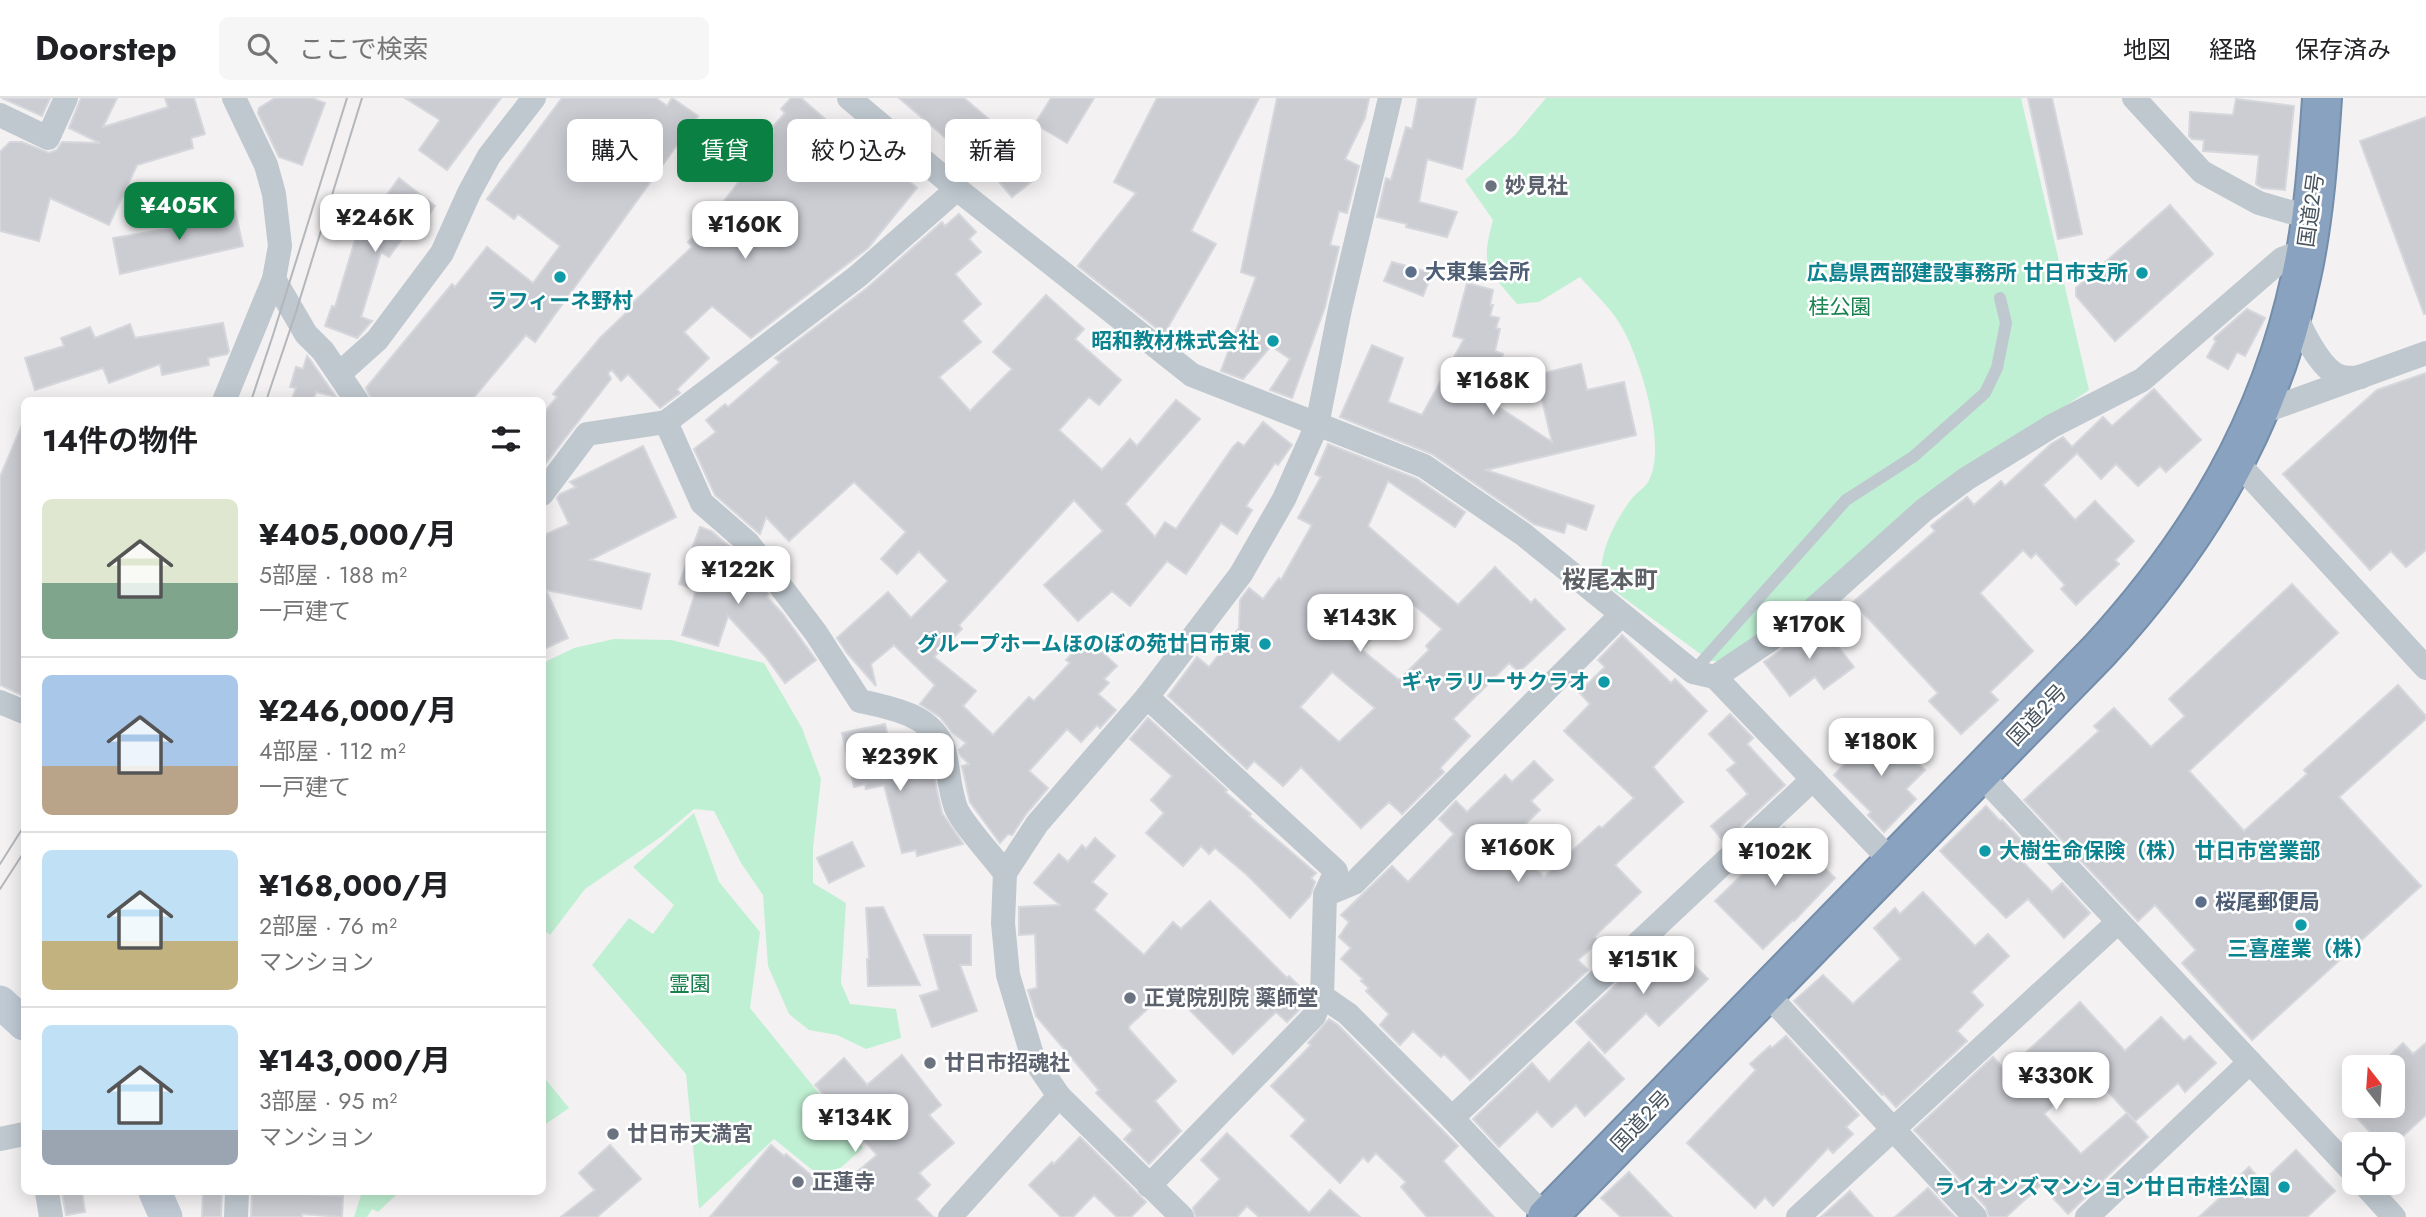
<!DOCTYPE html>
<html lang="ja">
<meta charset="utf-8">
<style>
:root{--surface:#fff;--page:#f6f6f6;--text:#202124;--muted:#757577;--line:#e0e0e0;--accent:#0b8043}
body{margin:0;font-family:Jost,"Noto Sans JP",sans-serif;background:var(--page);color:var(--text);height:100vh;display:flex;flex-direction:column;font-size:26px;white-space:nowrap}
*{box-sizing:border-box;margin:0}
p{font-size:23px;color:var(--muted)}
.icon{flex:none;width:38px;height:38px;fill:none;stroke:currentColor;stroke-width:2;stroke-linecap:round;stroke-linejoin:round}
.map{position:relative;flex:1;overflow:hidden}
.sheet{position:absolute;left:21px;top:299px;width:525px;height:798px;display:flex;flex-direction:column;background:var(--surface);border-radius:10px;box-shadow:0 4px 18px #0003}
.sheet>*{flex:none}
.top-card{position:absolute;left:567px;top:21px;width:665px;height:63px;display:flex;gap:14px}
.needle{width:46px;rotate:343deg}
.controls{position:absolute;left:2342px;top:957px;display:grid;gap:14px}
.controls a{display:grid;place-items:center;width:63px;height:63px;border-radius:10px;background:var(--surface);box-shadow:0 4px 18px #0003;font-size:35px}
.price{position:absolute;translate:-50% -60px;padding:0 16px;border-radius:14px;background:#fff;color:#222;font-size:23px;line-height:46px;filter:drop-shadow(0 2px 4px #0008)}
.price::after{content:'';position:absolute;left:50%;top:42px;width:21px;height:16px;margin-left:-10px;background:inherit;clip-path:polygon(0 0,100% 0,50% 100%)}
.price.current{background:var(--accent);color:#fff}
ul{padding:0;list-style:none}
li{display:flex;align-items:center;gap:21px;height:175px;padding:0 21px}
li+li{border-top:2px solid var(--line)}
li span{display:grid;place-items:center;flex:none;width:196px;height:140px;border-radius:10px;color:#555}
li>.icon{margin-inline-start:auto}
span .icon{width:84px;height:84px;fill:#fffc;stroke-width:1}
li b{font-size:30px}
h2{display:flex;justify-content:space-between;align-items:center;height:84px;padding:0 21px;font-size:30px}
.tag{padding:0 24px;border-radius:10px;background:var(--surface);box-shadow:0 4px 18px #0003;font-size:24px;line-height:63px}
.tag.current{background:var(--accent);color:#fff}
header{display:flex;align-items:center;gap:42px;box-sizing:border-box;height:98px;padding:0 35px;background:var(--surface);border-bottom:2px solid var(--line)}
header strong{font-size:33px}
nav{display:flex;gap:38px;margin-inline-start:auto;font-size:24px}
.search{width:490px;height:63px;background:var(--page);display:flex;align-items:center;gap:18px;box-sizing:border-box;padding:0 24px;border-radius:10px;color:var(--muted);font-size:26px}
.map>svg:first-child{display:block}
</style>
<header>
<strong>Doorstep</strong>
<div class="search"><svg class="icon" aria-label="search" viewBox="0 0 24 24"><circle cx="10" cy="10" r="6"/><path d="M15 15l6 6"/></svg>ここで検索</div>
<nav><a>地図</a><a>経路</a><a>保存済み</a></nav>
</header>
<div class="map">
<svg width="2426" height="1119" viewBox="0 0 2426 1119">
<rect width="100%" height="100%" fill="#f3f1f1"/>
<g fill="#c0f0d3">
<path d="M1546,0h475l68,292 -147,99 -138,122 -85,50h-9l-109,-80c-2,-30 14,-61 32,-84 5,-5 12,-10 15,-15 20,-33 -7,-119 -24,-151 -10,-20 -29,-37 -44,-54l-41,25 -22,2c-30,-36 -37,-36 -24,-84l-28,-40 50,-45z"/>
<polygon points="614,541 671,542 764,565 802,630 821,681 813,750 813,785 846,805 841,885 850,906 896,911 901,940 866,951 837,937 809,932 789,916 768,868 763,797 741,765 714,713 694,711 662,738 585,791 550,837 543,831 543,565 574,550"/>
<polygon points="694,715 719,784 760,834 750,910 863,1050 826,1083 774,1041 699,1111 686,976 592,867 629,820 653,836 674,807 633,769"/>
<polygon points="542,977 569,1010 543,1028 542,1028"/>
<polygon points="362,1094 399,1094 378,1114 372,1111 367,1119 354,1119"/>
</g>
<g fill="#cbcdd3" stroke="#d5d7dc" stroke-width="2" fill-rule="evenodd">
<polygon points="2,0 50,0 42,18"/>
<polygon points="81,0 117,0 103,29 168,9 165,0 194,0 205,36 191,40 193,50 137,67 109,127 50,100 39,143 0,133 0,54 10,44 22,44 49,55 57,52 62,44 100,45 69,30"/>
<polygon points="275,0 312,0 325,5 302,67 279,59 258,15 259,10"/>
<polygon points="405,0 501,0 447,72 419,52 440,22"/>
<polygon points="562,0 656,0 667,8 672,0 698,18 535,244 526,237 471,303 372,303 366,290 452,186 455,189 487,149 533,185 560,148 518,116 514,121 487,101"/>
<polygon points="791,0 801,0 862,53 871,43 891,60 887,65 917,90 868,150 751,240 712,208 684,234 709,260 677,291 680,295 660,310 628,276 621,283 612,272 608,275 611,281 542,370 542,317 557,299 553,296 600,240 626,215 624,213 692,149 688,144 714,116 768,46 765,44 774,33 771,31 785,15 781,11"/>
<polygon points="899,0 964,0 1005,35 1040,77 1012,99 974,54 969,60"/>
<polygon points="1051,0 1094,0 1067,45 1035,26"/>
<polygon points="1157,0 1259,0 1191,133 1216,146 1164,236 1078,168 1136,95 1114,84"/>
<polygon points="1277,0 1369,0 1365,20 1345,61 1359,68 1347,115 1339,113 1330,147 1339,149 1325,209 1292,300 1270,292 1290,261 1271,248 1243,281 1221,273 1256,179 1241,174"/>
<polygon points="1418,0 1476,0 1462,71 1427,61 1419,104 1457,114 1447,139 1406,129 1407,126 1377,119 1386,80 1391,82 1406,29 1412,31"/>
<polygon points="2028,0 2052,0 2082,136 2058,141"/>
<polygon points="2236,1 2294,8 2285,92 2262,90 2256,86 2259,57 2203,53 2204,42 2192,41 2189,38 2190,14 2233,17"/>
<polygon points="2426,19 2426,216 2424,216 2360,43"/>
<polygon points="399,80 435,108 421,128 414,124 389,159 381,154 361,219 372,223 357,240 325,228 332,208 335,209 355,142"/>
<polygon points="2170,107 2213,156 2115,243 2076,198 2076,190"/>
<polygon points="235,113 243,148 120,176 113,140 180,129 178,122"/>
<polygon points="959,116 976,134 969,141 981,154 955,176 981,206 962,223 981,244 939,279 970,313 1012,271 993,254 1046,197 1084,231 1075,241 1121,282 1099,307 1089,299 1059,332 1102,372 1130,341 1137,348 1176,302 1200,321 1125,406 1155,439 1165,424 1176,431 1233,349 1238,344 1244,348 1263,324 1292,347 1278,367 1275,365 1246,408 1252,412 1237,436 1221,425 1186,476 1167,463 1130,508 1112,493 1078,523 1044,487 1103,433 1074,402 959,527 962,531 934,559 976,593 963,608 993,637 1029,599 1034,603 1070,565 1066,562 1087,540 1117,568 1104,581 1109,585 1098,596 1116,612 1100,630 1097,627 1081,644 1067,631 1029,673 1048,690 1026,716 1012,737 1008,736 1000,745 970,704 962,668 969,666 961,658 959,652 966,645 952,634 940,619 920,606 935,587 894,547 871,566 876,588 847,555 837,540 888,494 911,520 948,483 919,453 897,476 881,461 906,434 854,384 789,443 766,419 760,436 715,397 694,351 716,334 706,322 725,306 728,309 780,264 775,260 867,190 942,124 945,128"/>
<polygon points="1392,164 1432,175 1423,198 1384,183"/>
<polygon points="1467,185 1493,192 1490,207 1493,207 1490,218 1499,220 1496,230 1500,231 1495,253 1503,256 1488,302 1552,344 1536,277 1581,266 1587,292 1624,284 1636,337 1486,372 1594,408 1586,432 1567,425 1564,435 1534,426 1432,356 1340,319 1372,247 1403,260 1388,304 1422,317 1464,241 1453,238"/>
<polygon points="2247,211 2265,220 2245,258 2237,254 2228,271 2207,259 2216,243 2214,241 2215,239"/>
<polygon points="223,225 229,253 227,256 208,260 209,267 162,277 160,266 109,285 103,270 35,292 25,260 64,248 61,240 90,229 95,240 130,226 135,240"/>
<polygon points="307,258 311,263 336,299 316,294 313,303 291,303 296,290 290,289 296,269 303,271"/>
<polygon points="2426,275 2426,452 2406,469 2391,453 2370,472 2283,376 2377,292"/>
<polygon points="2154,291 2201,342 2166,374 2160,368 2138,388 2116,366 2101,381 2077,355 2043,387 2075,422 2095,403 2134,443 2115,462 2119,466 2076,507 2061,491 2065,487 2036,455 2031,460 2023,452 1980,495 2033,553 1990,594 1998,602 1961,636 1929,603 1938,595 1853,504 1935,433 1931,428 1967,399 1974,407 2001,383 2005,388 2051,346 2063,339 2072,349 2103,319 2112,328"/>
<polygon points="24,322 24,598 0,587 0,379"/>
<path d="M1328,346l89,35 48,33 -10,15 -67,-46 -20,45 90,79 37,-38 36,36 4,-4 30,30 -46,43 -10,-9 -56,56 17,17 -30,32 4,4 -42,42 -13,-12 -28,26 -60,-61 -18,19 -29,-25 -7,8 -79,-73 29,-39 12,10 30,-39 1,-28 9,-12 14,11 16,-21 2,2 31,-55 -14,-7 23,-41 -6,-3zM1406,500l36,31 -16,17 3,4 -30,30 -37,-30zM1332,574l43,36 -36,34 -39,-35z"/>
<polygon points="643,348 676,419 590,462 650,476 641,511 546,492 568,540 542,552 542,438 569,426 557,400 560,396 576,389 570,384"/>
<polygon points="700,429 711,433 737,455 747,469 744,478 759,484 768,496 767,499 782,515 816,562 785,585 765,558 728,518 718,548 682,537 696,492 679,486"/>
<polygon points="2292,486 2338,535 2189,673 2244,733 2307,676 2304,672 2398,587 2426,618 2426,621 2339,699 2421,788 2252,942 2182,865 2196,852 2155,807 2138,823 2024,702 2099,633 2094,628 2114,610 2151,649 2185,618 2169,601"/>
<polygon points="1820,525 1854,569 1824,591 1815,579 1790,598 1764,564"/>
<polygon points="1622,537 1671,585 1675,581 1707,613 1653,669 1683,704 1615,767 1641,794 1594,839 1599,843 1578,862 1588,872 1470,982 1444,956 1441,959 1413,933 1400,947 1380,927 1389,916 1366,893 1369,890 1361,883 1363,881 1341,861 1351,850 1339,839 1349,824 1341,817 1392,768 1408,784 1454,736 1439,721 1456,703 1467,714 1505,677 1512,684 1534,663 1553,682 1531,703 1540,712 1508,743 1544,779 1599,728 1602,730 1634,700 1564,633 1590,606 1579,594 1605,569 1598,562"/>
<polygon points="1730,616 1753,640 1747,646 1785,687 1724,744 1711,728 1748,696 1727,672 1736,665 1709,636"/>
<polygon points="1148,620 1227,692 1225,694 1251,716 1249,718 1316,775 1311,780 1315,784 1310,798 1290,820 1246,776 1215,750 1209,756 1201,748 1183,768 1146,735 1164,715 1151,702 1172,678 1130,641"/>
<polygon points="885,626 898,682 933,675 942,715 963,746 917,758 916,752 902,755 884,687 866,691 865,686 854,689 842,635"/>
<polygon points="1880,629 1925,672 1906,691 1916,701 1884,734 1868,717 1871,714 1834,677"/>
<polygon points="1986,708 2000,723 2002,722 2031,752 2021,762 2052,794 2062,785 2090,815 2064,840 2028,801 2006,820 1940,753"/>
<polygon points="1784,729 1835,780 1794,823 1793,822 1763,851 1715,803 1746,773 1742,768"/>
<polygon points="1095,740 1115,758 1092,784 1107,796 1094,812 1144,857 1173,824 1181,831 1210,803 1287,880 1289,878 1307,896 1301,910 1287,924 1276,914 1233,956 1169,891 1129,928 1129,931 1176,983 1155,1003 1181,1033 1149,1066 1124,1041 1133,1032 1096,995 1099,992 1036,918 1028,892 1037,890 1035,836 1019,837 1019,809 1060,807 1034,785 1059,756 1068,764 1082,747 1086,751"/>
<polygon points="852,744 864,768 829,785 817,760"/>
<polygon points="1923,794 1975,848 1988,836 2009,858 1971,894 1983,907 1957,933 1967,943 1896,1009 1883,995 1882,997 1794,903 1823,877 1853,906 1901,861 1874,830 1895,810 1900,816"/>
<polygon points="883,809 920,887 868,888 867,861 869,861 866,810"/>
<polygon points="924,837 971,837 971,867 960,867 977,913 932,929 920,898 939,892"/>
<polygon points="1672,845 1708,881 1659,928 1646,915 1605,955 1576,924 1660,846 1665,852"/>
<polygon points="2080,904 2125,953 2161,919 2184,943 2190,938 2216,965 2185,994 2178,985 2135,1023 2089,973 2044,1016 2081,1056 2127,1015 2148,1039 2068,1116 2041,1087 2006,1119 1989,1119 1986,1109 1914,1032 1993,959 2006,973"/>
<polygon points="1329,921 1338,927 1458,1048 1443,1063 1494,1119 1427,1119 1401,1089 1406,1084 1376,1055 1368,1064 1363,1059 1340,1085 1291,1038 1306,1022 1271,988 1311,947 1308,945"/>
<polygon points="1786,938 1859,1017 1846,1029 1853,1036 1833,1055 1828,1050 1773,1108 1765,1099 1755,1110 1687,1045 1756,972 1750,966 1770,948 1772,950"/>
<polygon points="1589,944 1624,981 1585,1018 1576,1007 1552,1029 1537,1013 1499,1049 1473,1021 1532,965 1549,984"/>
<polygon points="2403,945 2413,956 2426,945 2426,1017 2392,1048 2381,1046 2346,1008 2392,1008 2392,970 2389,970 2383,964"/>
<polygon points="902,957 941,1007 929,1017 954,1045 919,1075 930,1087 916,1101 933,1119 710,1119 771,1047 784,1058 786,1056 832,1095 877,1057 815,987 844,960 867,987"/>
<polygon points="1227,1035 1309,1115 1330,1092 1360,1119 1259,1119 1247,1108 1237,1119 1196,1119 1193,1110 1220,1081 1201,1062"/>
<polygon points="1080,1039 1146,1104 1131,1119 1117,1119 1094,1097 1073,1119 1061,1119 1029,1087 1052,1064 1054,1066"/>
<polygon points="610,1047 641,1081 597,1119 561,1119 595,1092 579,1075"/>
<polygon points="2296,1052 2335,1093 2307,1119 2199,1119 2235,1086 2233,1084 2249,1069 2262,1084"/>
<polygon points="1629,1074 1672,1119 1621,1119 1601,1100"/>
<polygon points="1928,1090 1955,1119 1895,1119"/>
<polygon points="1850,1093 1873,1119 1821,1119"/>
<polygon points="62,1094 82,1094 85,1114 66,1117"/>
<polygon points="203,1094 222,1094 221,1119 202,1119"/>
<polygon points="252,1094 304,1094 303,1096 343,1098 342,1119 302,1116 302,1119 251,1119"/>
</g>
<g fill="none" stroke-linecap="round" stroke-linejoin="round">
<g stroke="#748dab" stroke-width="42">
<path id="highway" d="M1547,1119l552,-566c100,-109 171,-228 202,-374 13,-59 17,-119 21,-179"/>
</g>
<polyline stroke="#bfc8cf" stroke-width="12" points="1693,574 1846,402 1913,359 1985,295 1997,270 2006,225 2000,200"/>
<g stroke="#bfc8cf" stroke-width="24">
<polyline points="849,0 957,91 1192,277 1424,368 1523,436 1693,574 1715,579 1893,765"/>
<polyline points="2134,0 2202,74 2259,105 2290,114 2312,116"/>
<polyline points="0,17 48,40 66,0"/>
<polyline points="274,181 306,236 323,253 357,303"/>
<path d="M2295,210c3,19 26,61 44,68 8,3 14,2 22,1"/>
<polyline points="339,276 377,242 442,155 469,95 489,58 534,0"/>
<polyline points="224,303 274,181 280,148 274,96 266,67 234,0"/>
<polyline points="2257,316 2426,255"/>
<polyline points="666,324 858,178 957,91"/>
<polyline points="2236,363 2426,570"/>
<path d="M542,396l45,-60 79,-12 36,81 46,40 68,90 44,68c32,7 73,14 84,49 5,19 5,40 12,58 6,15 38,50 49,65"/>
<polyline points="1715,579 1808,516 1924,412 1966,381 2052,328 2142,282 2282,161 2306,152"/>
<polyline points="1147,599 1336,773 1325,797 1322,898 1314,918 1149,1088"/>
<polyline points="0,604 24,614"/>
<polyline points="1980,676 2354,1075"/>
<polyline points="1325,797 1354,785 1621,517"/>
<polyline points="1766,895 1975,1119"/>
<polyline points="1322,898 1348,916 1452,1020 1531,1104 1552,1119"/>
<polyline points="1452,1020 1813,681"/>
<polyline points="0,1041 24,1036"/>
<polyline points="2363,1085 2394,1119"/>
<polyline points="47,1094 51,1119"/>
<polyline points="236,1119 237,1094"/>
<polyline points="950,1119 1059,998"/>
<polyline points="1182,1119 1059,998 1033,960 1008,877 1003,825 1005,775 1037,726 1147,599 1241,476 1284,401 1317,327 1340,211 1390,0"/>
<polyline points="1798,1119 2118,824"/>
<polyline points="2087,1119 2250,964"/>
</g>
<g stroke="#bfc9d4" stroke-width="33">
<polyline points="0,904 24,926"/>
<polyline points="155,1094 166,1119"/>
</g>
<use href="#highway" stroke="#89a2bf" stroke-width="38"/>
<g stroke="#b3b6bb" stroke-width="2">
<polyline points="251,303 273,237 347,0"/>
<polyline points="266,303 295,217 362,0"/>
<polyline points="0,766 24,728"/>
<polyline points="0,791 24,754"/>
</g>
</g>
<g fill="#6b7280" stroke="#fff" stroke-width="2.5">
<circle cx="1491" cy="88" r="7"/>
<circle cx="1130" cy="900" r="7"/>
<circle cx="930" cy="965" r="7"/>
<circle cx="613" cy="1036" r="7"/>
<circle cx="798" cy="1084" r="7"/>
</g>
<g fill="#5c6f8a" stroke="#fff" stroke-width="2.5">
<circle cx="1411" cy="174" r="7"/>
<circle cx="2201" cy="804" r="7"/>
</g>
<g fill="#0f9aa8" stroke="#fff" stroke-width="2.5">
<circle cx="2142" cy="175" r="7"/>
<circle cx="560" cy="179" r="7"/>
<circle cx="1273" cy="243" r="7"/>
<circle cx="1265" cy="546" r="7"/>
<circle cx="1604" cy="584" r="7"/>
<circle cx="1985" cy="753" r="7"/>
<circle cx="2301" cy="827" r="7"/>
<circle cx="2284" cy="1089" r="7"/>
</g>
<g text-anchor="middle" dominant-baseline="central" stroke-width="5" stroke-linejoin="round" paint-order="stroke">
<g font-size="21" font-weight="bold" fill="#5b616d" stroke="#fff" text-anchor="start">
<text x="1505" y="88">妙見社</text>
<text x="1144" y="900">正覚院別院 薬師堂</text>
<text x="944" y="965">廿日市招魂社</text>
<text x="627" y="1036">廿日市天満宮</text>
<text x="812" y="1084">正蓮寺</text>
</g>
<g font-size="21" fill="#48545e" stroke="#fff">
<text transform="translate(2311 112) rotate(-82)">国道2号</text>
<text transform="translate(2037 617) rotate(-46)">国道2号</text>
<text transform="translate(1641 1023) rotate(-46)">国道2号</text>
</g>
<g font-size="21" font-weight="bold" fill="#4e5e75" stroke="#fff" text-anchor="start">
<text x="1425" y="174">大東集会所</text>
<text x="2215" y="804">桜尾郵便局</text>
</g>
<g font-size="21" font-weight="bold" fill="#0d838f" stroke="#fff" text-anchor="end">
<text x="2128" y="175">広島県西部建設事務所 廿日市支所</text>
<text x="560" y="203" text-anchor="middle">ラフィーネ野村</text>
<text x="1259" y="243">昭和教材株式会社</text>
<text x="1251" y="546">グループホームほのぼの苑廿日市東</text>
<text x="1590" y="584">ギャラリーサクラオ</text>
<text x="1999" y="753" text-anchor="start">大樹生命保険（株） 廿日市営業部</text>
<text x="2301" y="851" text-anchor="middle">三喜産業（株）</text>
<text x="2270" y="1089">ライオンズマンション廿日市桂公園</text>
</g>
<g font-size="21" fill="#17814e" stroke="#fff">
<text x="1840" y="209">桂公園</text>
<text x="690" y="886">霊園</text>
</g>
<g font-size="24" font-weight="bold" fill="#5d6166" stroke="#fff">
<text x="1610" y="481">桜尾本町</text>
</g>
</g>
</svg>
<div class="controls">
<a><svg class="needle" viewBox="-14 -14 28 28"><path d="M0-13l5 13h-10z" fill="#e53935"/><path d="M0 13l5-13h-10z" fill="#757577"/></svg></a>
<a><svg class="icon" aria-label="locate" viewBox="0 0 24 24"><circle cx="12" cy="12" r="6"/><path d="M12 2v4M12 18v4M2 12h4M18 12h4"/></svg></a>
</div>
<b class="price current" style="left:179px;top:144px">¥405K</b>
<b class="price" style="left:375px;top:156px">¥246K</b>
<b class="price" style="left:745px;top:163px">¥160K</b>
<b class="price" style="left:1493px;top:319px">¥168K</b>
<b class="price" style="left:738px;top:508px">¥122K</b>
<b class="price" style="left:1360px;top:556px">¥143K</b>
<b class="price" style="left:1809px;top:563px">¥170K</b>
<b class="price" style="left:1881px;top:680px">¥180K</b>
<b class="price" style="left:900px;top:695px">¥239K</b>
<b class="price" style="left:1518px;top:786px">¥160K</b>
<b class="price" style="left:1775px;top:790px">¥102K</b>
<b class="price" style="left:1643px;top:898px">¥151K</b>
<b class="price" style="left:2056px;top:1014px">¥330K</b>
<b class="price" style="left:855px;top:1056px">¥134K</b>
<div class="top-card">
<a class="tag">購入</a>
<a class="tag current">賃貸</a>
<a class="tag">絞り込み</a>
<a class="tag">新着</a>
</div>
<section class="sheet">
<h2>14件の物件<svg class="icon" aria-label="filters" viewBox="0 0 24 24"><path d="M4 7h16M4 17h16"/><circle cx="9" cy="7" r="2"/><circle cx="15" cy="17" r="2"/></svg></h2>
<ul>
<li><span style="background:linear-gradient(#dfe7d0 60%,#7fa58c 0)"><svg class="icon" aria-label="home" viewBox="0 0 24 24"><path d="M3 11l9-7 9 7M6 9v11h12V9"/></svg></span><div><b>¥405,000/月</b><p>5部屋 · 188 m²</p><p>一戸建て</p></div></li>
<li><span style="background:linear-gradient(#a9c7e8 65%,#b9a48a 0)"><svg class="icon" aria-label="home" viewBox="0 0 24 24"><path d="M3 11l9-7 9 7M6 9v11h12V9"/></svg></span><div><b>¥246,000/月</b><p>4部屋 · 112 m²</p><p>一戸建て</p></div></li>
<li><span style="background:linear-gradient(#bfe0f5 65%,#c2b280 0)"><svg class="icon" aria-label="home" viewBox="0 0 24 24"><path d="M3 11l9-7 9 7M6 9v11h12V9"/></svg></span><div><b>¥168,000/月</b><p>2部屋 · 76 m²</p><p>マンション</p></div></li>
<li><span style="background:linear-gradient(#bfe0f5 75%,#9aa5b1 0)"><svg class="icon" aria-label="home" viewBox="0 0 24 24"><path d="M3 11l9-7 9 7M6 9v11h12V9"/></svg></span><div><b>¥143,000/月</b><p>3部屋 · 95 m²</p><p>マンション</p></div></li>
</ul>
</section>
</div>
